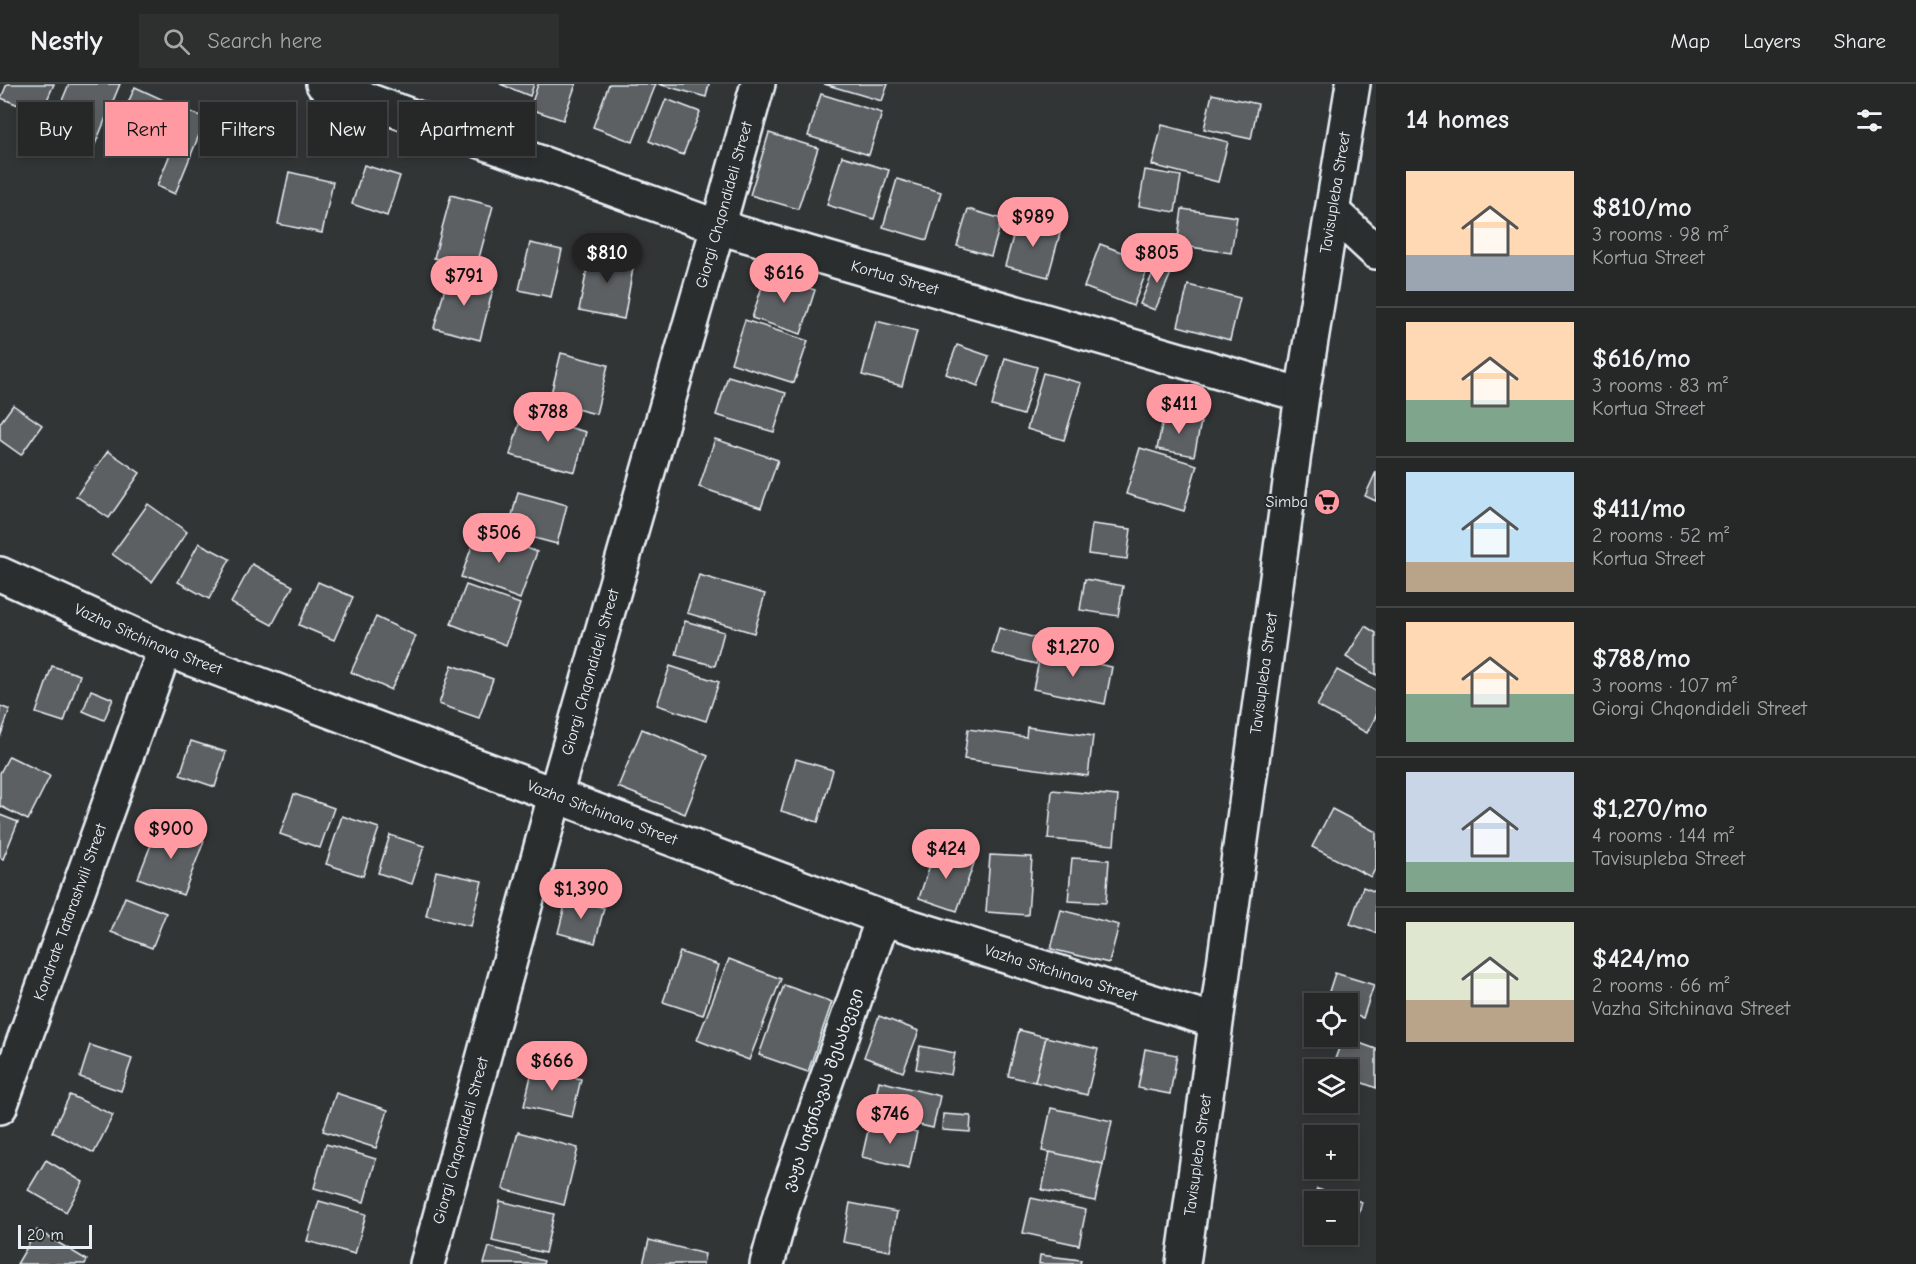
<!DOCTYPE html>
<meta charset="utf-8">
<style>
:root{--surface:#262828;--page:#2e3030;--text:#f1f3f6;--muted:#a4a6a8;--line:#424445;--accent:#ff9aa2}
body{margin:0;font-family:"Comic Neue","Noto Sans Georgian",sans-serif;background:var(--page);color:var(--text);height:100vh;display:flex;flex-direction:column;font-size:22px;white-space:nowrap}
*{box-sizing:border-box;margin:0}
p{font-size:20px;color:var(--muted)}
.icon{flex:none;width:33px;height:33px;fill:none;stroke:currentColor;stroke-width:2;stroke-linecap:round;stroke-linejoin:round}
.map{position:relative;flex:1;overflow:hidden}
.sheet{display:flex;flex-direction:column;background:var(--surface);width:540px}
.sheet>*{flex:none}
.hud{position:absolute;left:18px;top:18px;width:570px;height:54px;display:flex;gap:12px}
.tools{position:absolute;left:1304px;top:909px;display:grid;gap:12px}
.tools a{display:grid;place-items:center;width:54px;height:54px;border-radius:0px;background:var(--surface);box-shadow:0 3px 9px #0003,0 0 0 2px var(--line);font-size:30px}
.scale{position:absolute;left:18px;bottom:15px;width:74px;box-sizing:border-box;padding-left:6px;border:3px solid #e8f1f8;border-top:0;font-size:16px;line-height:21px;white-space:nowrap;color:#e8f1f8;-webkit-text-stroke:4px #2a2d2e;paint-order:stroke}
.price{position:absolute;translate:-50% -51px;padding:0 14px;border-radius:21px;background:var(--accent);color:#111;font-size:20px;line-height:39px;filter:drop-shadow(0 2px 3px #0008)}
.price::after{content:'';position:absolute;left:50%;top:36px;width:18px;height:14px;margin-left:-9px;background:inherit;clip-path:polygon(0 0,100% 0,50% 100%)}
.price.active{background:#222;color:#fff}
ul{padding:0;list-style:none}
li{display:flex;align-items:center;gap:18px;height:150px;padding:0 30px}
li+li{border-top:2px solid var(--line)}
li span{display:grid;place-items:center;flex:none;width:168px;height:120px;border-radius:0px;color:#555}
li>.icon{margin-inline-start:auto}
span .icon{width:72px;height:72px;fill:#fffc;stroke-width:1}
li b{font-size:26px}
h2{display:flex;justify-content:space-between;align-items:center;height:72px;padding:0 30px;font-size:26px}
.tag{padding:0 21px;border-radius:0px;background:var(--surface);box-shadow:0 3px 9px #0003,0 0 0 2px var(--line);font-size:21px;line-height:54px}
.tag.active{background:var(--accent);color:#111}
header{display:flex;align-items:center;gap:36px;box-sizing:border-box;height:84px;padding:0 30px;background:var(--surface);border-bottom:2px solid var(--line)}
header strong{font-size:28px}
nav{display:flex;gap:33px;margin-inline-start:auto;font-size:21px}
.search{width:420px;height:54px;background:var(--page);display:flex;align-items:center;gap:15px;box-sizing:border-box;padding:0 21px;border-radius:0px;color:var(--muted);font-size:22px}
main{display:flex;flex:1;min-height:0}
.map>svg:first-child{display:block}
</style>
<header>
<strong>Nestly</strong>
<div class="search"><svg class="icon" aria-label="search" viewBox="0 0 24 24"><circle cx="10" cy="10" r="6"/><path d="M15 15l6 6"/></svg>Search here</div>
<nav><a>Map</a><a>Layers</a><a>Share</a></nav>
</header>
<main>
<div class="map">
<svg width="1376" height="1180" viewBox="0 0 1376 1180">
<rect width="100%" height="100%" fill="#323536"/>
<filter id="ink" filterUnits="userSpaceOnUse"><feTurbulence type="fractalNoise" baseFrequency=".0167" numOctaves="2"/><feDisplacementMap in="SourceGraphic" scale="12" xChannelSelector="R" yChannelSelector="G"/><feConvolveMatrix kernelMatrix="1 2 1 2 8 2 1 2 1" color-interpolation-filters="sRGB"/></filter>
<g filter="url(#ink)">
<g fill="#5c6063" stroke="#e8f1f8" stroke-width="1.5">
<polygon points="7,0 54,0 41,30 1,14"/>
<polygon points="69,0 120,0 91,70 47,52"/>
<polygon points="500,0 534,0 530,12"/>
<polygon points="538,0 576,0 563,36 530,25"/>
<polygon points="609,0 656,0 633,58 593,43"/>
<polygon points="658,0 709,0 706,13"/>
<polygon points="824,0 888,0 882,17"/>
<polygon points="135,3 168,18 149,60 116,46"/>
<polygon points="821,10 882,29 869,71 808,52"/>
<polygon points="1212,10 1258,20 1251,55 1204,45"/>
<polygon points="666,15 700,28 683,71 649,57"/>
<polygon points="173,21 206,34 175,110 157,102 173,63 158,57"/>
<polygon points="1162,41 1228,58 1218,98 1152,81"/>
<polygon points="769,49 818,64 798,125 750,111"/>
<polygon points="842,72 889,86 874,135 827,121"/>
<polygon points="364,81 400,92 387,132 352,120"/>
<polygon points="1145,86 1181,92 1175,128 1139,122"/>
<polygon points="289,88 333,98 322,149 278,140"/>
<polygon points="897,95 941,108 927,156 883,143"/>
<polygon points="451,111 493,122 476,185 434,174"/>
<polygon points="968,125 1002,135 991,172 957,162"/>
<polygon points="1182,125 1237,133 1231,169 1177,161"/>
<polygon points="1018,134 1061,146 1048,193 1005,182"/>
<polygon points="530,159 562,166 551,213 519,206"/>
<polygon points="1100,160 1150,179 1133,222 1084,203"/>
<polygon points="591,165 635,173 624,235 579,226"/>
<polygon points="1159,174 1175,180 1155,226 1140,220"/>
<polygon points="449,189 494,201 480,256 434,244"/>
<polygon points="766,190 815,206 801,250 752,234"/>
<polygon points="1188,201 1240,214 1230,256 1178,242"/>
<polygon points="745,236 808,257 794,299 731,279"/>
<polygon points="876,237 917,247 902,302 862,291"/>
<polygon points="957,261 989,272 978,302 946,290"/>
<polygon points="561,269 608,281 596,330 549,318"/>
<polygon points="1005,274 1037,283 1023,331 992,322"/>
<polygon points="1043,289 1081,299 1064,356 1027,345"/>
<polygon points="728,292 786,309 774,348 716,331"/>
<polygon points="13,321 42,341 21,371 0,356 0,339"/>
<polygon points="522,330 586,348 575,388 510,371"/>
<polygon points="1164,331 1201,338 1194,372 1157,365"/>
<polygon points="715,355 778,376 761,424 699,403"/>
<polygon points="1140,364 1197,381 1184,427 1126,410"/>
<polygon points="108,367 140,389 109,434 76,412"/>
<polygon points="1376,388 1376,417 1365,412"/>
<polygon points="518,408 567,421 557,460 508,447"/>
<polygon points="148,420 187,448 152,498 112,470"/>
<polygon points="1092,440 1131,445 1127,475 1088,470"/>
<polygon points="478,445 537,468 520,515 461,493"/>
<polygon points="199,459 230,475 209,515 178,498"/>
<polygon points="252,480 293,502 272,541 231,519"/>
<polygon points="699,491 765,510 754,549 687,529"/>
<polygon points="1085,495 1123,502 1118,532 1080,526"/>
<polygon points="318,498 353,513 334,556 299,541"/>
<polygon points="466,501 520,520 506,561 451,540"/>
<polygon points="376,533 416,552 391,606 351,588"/>
<polygon points="685,537 724,548 715,582 676,571"/>
<polygon points="1365,542 1376,549 1376,591 1346,573"/>
<polygon points="999,544 1043,556 1036,580 992,569"/>
<polygon points="1041,568 1112,583 1105,620 1033,605"/>
<polygon points="452,581 493,595 479,634 439,620"/>
<polygon points="52,582 80,591 64,638 36,629"/>
<polygon points="670,582 719,598 706,637 657,621"/>
<polygon points="1337,586 1376,607 1376,632 1367,649 1317,622"/>
<polygon points="91,606 113,615 104,636 83,627"/>
<polygon points="0,622 10,626 0,653"/>
<polygon points="1027,643 1093,652 1088,692 964,675 968,645 1026,653"/>
<polygon points="642,645 708,672 685,730 618,703"/>
<polygon points="191,657 226,668 215,703 180,691"/>
<polygon points="9,672 50,692 28,736 0,722 0,689"/>
<polygon points="796,675 833,686 818,738 781,727"/>
<polygon points="1052,706 1118,712 1114,761 1048,755"/>
<polygon points="294,710 334,724 320,764 280,750"/>
<polygon points="1332,725 1376,748 1376,783 1371,793 1312,763"/>
<polygon points="0,731 18,738 3,775 0,773"/>
<polygon points="342,732 379,744 363,792 326,780"/>
<polygon points="159,740 204,757 183,811 138,794"/>
<polygon points="390,751 424,762 412,800 378,789"/>
<polygon points="935,766 974,779 957,827 919,814"/>
<polygon points="990,771 1032,773 1028,831 986,828"/>
<polygon points="1072,774 1109,776 1106,819 1068,817"/>
<polygon points="436,787 482,797 471,842 426,832"/>
<polygon points="1363,803 1376,808 1376,849 1350,840"/>
<polygon points="125,813 166,829 152,864 111,848"/>
<polygon points="567,813 604,824 595,859 558,849"/>
<polygon points="1061,826 1119,841 1109,879 1051,865"/>
<polygon points="680,868 719,881 703,931 663,918"/>
<polygon points="729,875 781,895 749,976 697,956"/>
<polygon points="1335,889 1374,901 1363,934 1347,929 1347,920 1325,920"/>
<polygon points="784,901 832,918 808,988 759,971"/>
<polygon points="879,932 919,947 903,988 864,973"/>
<polygon points="1019,946 1046,953 1035,998 1008,992"/>
<polygon points="1046,953 1098,965 1087,1011 1035,998"/>
<polygon points="1343,953 1376,965 1376,1004 1347,993 1347,986 1331,986"/>
<polygon points="90,961 132,975 121,1007 80,993"/>
<polygon points="920,962 955,969 951,991 916,985"/>
<polygon points="1145,965 1177,971 1170,1010 1138,1004"/>
<polygon points="533,983 581,995 572,1033 524,1022"/>
<polygon points="879,997 940,1012 933,1044 872,1030"/>
<polygon points="336,1009 388,1026 376,1064 323,1047"/>
<polygon points="70,1011 113,1031 94,1069 52,1048"/>
<polygon points="1051,1024 1112,1037 1103,1080 1042,1067"/>
<polygon points="943,1030 971,1032 970,1048 942,1046"/>
<polygon points="870,1038 917,1048 909,1084 862,1073"/>
<polygon points="518,1048 578,1064 564,1121 503,1105"/>
<polygon points="326,1060 376,1075 364,1118 314,1104"/>
<polygon points="1050,1068 1103,1080 1095,1117 1042,1106"/>
<polygon points="46,1076 83,1098 66,1128 28,1106"/>
<polygon points="1317,1105 1362,1118 1350,1158 1324,1150 1347,1150 1347,1118 1314,1118 1314,1147 1304,1144"/>
<polygon points="1031,1114 1086,1126 1079,1161 1023,1149"/>
<polygon points="319,1117 366,1130 355,1170 307,1157"/>
<polygon points="500,1117 554,1130 545,1169 492,1157"/>
<polygon points="850,1119 897,1128 890,1167 843,1158"/>
<polygon points="37,1146 87,1176 85,1180 17,1180"/>
<polygon points="649,1156 705,1170 703,1180 643,1180"/>
<polygon points="489,1163 544,1177 543,1180 484,1180"/>
<polygon points="1040,1171 1081,1176 1080,1180 1039,1180"/>
</g>
<g fill="none" stroke-linecap="round" stroke-linejoin="round">
<g stroke="#e8f1f8" stroke-width="38">
<g id="minor">
<path id="s1" d="M323,0l395,143 584,168"/>
<polyline points="1333,128 1376,168"/>
<path id="s2" d="M0,490l165,75 718,269 332,103"/>
<path id="s3" d="M0,1023l165,-458"/>
<path id="s4" d="M427,1180l128,-468 163,-569 40,-143"/>
<path id="s5" d="M767,1180l17,-62 99,-284"/>
</g>
</g>
<g stroke="#e8f1f8" stroke-width="38">
<g id="major">
<path id="s6" d="M1183,1180l119,-869 51,-311"/>
</g>
</g>
<use href="#minor" stroke="#2a2d2e" stroke-width="33"/>
<use href="#major" stroke="#2a2d2e" stroke-width="33"/>
</g>
</g>
<defs>
<g id="supermarket-disc" transform="scale(1.35)"><circle r="9.5" fill="#ff9aa2" stroke="#2a2d2e"/><path d="M-6-5.5h2.5l.6 2H6L4.5 2H-2.5L-4.4-4H-6ZM-1.5 3.2a1.3 1.3 0 1 0 .1 0ZM3 3.2a1.3 1.3 0 1 0 .1 0Z" fill="#111"/></g>
</defs>
<g fill-rule="evenodd">
<use href="#supermarket-disc" x="1327" y="418"/>
</g>
<g text-anchor="middle" dominant-baseline="central" stroke-width="4.5" stroke-linejoin="round" paint-order="stroke">
<g font-size="16" fill="#e8f1f8" stroke="#2a2d2e">
<text stroke="none"><textPath href="#s6" startOffset="1082">Tavisupleba Street</textPath></text>
<text stroke="none"><textPath href="#s4" startOffset="1100">Giorgi Chqondideli Street</textPath></text>
<text stroke="none"><textPath href="#s1" startOffset="604">Kortua Street</textPath></text>
<text stroke="none"><textPath href="#s2" startOffset="162">Vazha Sitchinava Street</textPath></text>
<text stroke="none"><textPath href="#s4" startOffset="614">Giorgi Chqondideli Street</textPath></text>
<text stroke="none"><textPath href="#s6" startOffset="596">Tavisupleba Street</textPath></text>
<text stroke="none"><textPath href="#s2" startOffset="648">Vazha Sitchinava Street</textPath></text>
<text stroke="none"><textPath href="#s3" startOffset="207">Kondrate Tatarashvili Street</textPath></text>
<text stroke="none"><textPath href="#s2" startOffset="1134">Vazha Sitchinava Street</textPath></text>
<text stroke="none"><textPath href="#s5" startOffset="183">ვაჟა სიჭინავას შესახვევი</textPath></text>
<text stroke="none"><textPath href="#s4" startOffset="128">Giorgi Chqondideli Street</textPath></text>
<text stroke="none"><textPath href="#s6" startOffset="110">Tavisupleba Street</textPath></text>
</g>
<g font-size="16" fill="#e8f1f8" stroke="#2a2d2e" text-anchor="end">
<text x="1308" y="418">Simba</text>
</g>
</g>
</svg>
<div class="tools">
<a><svg class="icon" aria-label="locate" viewBox="0 0 24 24"><circle cx="12" cy="12" r="6"/><path d="M12 2v4M12 18v4M2 12h4M18 12h4"/></svg></a>
<a><svg class="icon" aria-label="layers" viewBox="0 0 24 24"><path d="M12 4l9 5-9 5-9-5zM3 14l9 5 9-5"/></svg></a>
<a>+</a>
<a>−</a>
</div>
<div class="scale">20 m</div>
<b class="price" style="left:1033px;top:164px">$989</b>
<b class="price active" style="left:607px;top:200px">$810</b>
<b class="price" style="left:1157px;top:200px">$805</b>
<b class="price" style="left:784px;top:220px">$616</b>
<b class="price" style="left:464px;top:223px">$791</b>
<b class="price" style="left:1179px;top:351px">$411</b>
<b class="price" style="left:548px;top:359px">$788</b>
<b class="price" style="left:499px;top:480px">$506</b>
<b class="price" style="left:1073px;top:594px">$1,270</b>
<b class="price" style="left:171px;top:776px">$900</b>
<b class="price" style="left:946px;top:796px">$424</b>
<b class="price" style="left:581px;top:836px">$1,390</b>
<b class="price" style="left:552px;top:1008px">$666</b>
<b class="price" style="left:890px;top:1061px">$746</b>
<div class="hud">
<a class="tag">Buy</a>
<a class="tag active">Rent</a>
<a class="tag">Filters</a>
<a class="tag">New</a>
<a class="tag">Apartment</a>
</div>
</div>
<section class="sheet">
<h2>14 homes<svg class="icon" aria-label="filters" viewBox="0 0 24 24"><path d="M4 7h16M4 17h16"/><circle cx="9" cy="7" r="2"/><circle cx="15" cy="17" r="2"/></svg></h2>
<ul>
<li><span style="background:linear-gradient(#ffd9b3 70%,#9aa5b1 0)"><svg class="icon" aria-label="home" viewBox="0 0 24 24"><path d="M3 11l9-7 9 7M6 9v11h12V9"/></svg></span><div><b>$810/mo</b><p>3 rooms · 98 m²</p><p>Kortua Street</p></div></li>
<li><span style="background:linear-gradient(#ffd9b3 65%,#7fa58c 0)"><svg class="icon" aria-label="home" viewBox="0 0 24 24"><path d="M3 11l9-7 9 7M6 9v11h12V9"/></svg></span><div><b>$616/mo</b><p>3 rooms · 83 m²</p><p>Kortua Street</p></div></li>
<li><span style="background:linear-gradient(#bfe0f5 75%,#b9a48a 0)"><svg class="icon" aria-label="home" viewBox="0 0 24 24"><path d="M3 11l9-7 9 7M6 9v11h12V9"/></svg></span><div><b>$411/mo</b><p>2 rooms · 52 m²</p><p>Kortua Street</p></div></li>
<li><span style="background:linear-gradient(#ffd9b3 60%,#7fa58c 0)"><svg class="icon" aria-label="home" viewBox="0 0 24 24"><path d="M3 11l9-7 9 7M6 9v11h12V9"/></svg></span><div><b>$788/mo</b><p>3 rooms · 107 m²</p><p>Giorgi Chqondideli Street</p></div></li>
<li><span style="background:linear-gradient(#c9d6e8 75%,#7fa58c 0)"><svg class="icon" aria-label="home" viewBox="0 0 24 24"><path d="M3 11l9-7 9 7M6 9v11h12V9"/></svg></span><div><b>$1,270/mo</b><p>4 rooms · 144 m²</p><p>Tavisupleba Street</p></div></li>
<li><span style="background:linear-gradient(#dfe7d0 65%,#b9a48a 0)"><svg class="icon" aria-label="home" viewBox="0 0 24 24"><path d="M3 11l9-7 9 7M6 9v11h12V9"/></svg></span><div><b>$424/mo</b><p>2 rooms · 66 m²</p><p>Vazha Sitchinava Street</p></div></li>
</ul>
</section>
</main>
